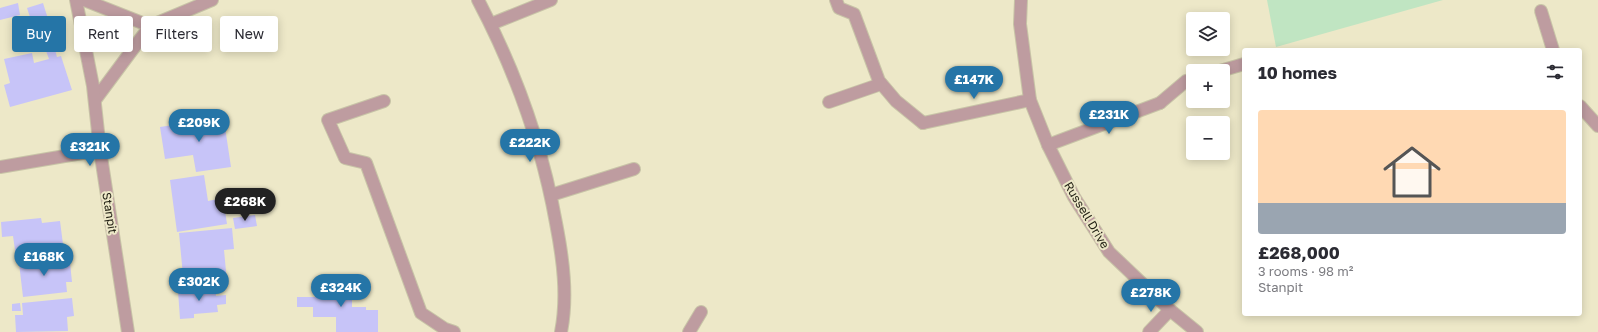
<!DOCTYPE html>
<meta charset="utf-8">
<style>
:root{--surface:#fff;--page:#f2f2f3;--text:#2b2b33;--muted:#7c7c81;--accent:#2575a7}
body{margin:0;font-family:"Golos Text",sans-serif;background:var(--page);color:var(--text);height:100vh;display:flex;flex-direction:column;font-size:15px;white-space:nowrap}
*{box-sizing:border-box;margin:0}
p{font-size:13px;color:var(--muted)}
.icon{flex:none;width:22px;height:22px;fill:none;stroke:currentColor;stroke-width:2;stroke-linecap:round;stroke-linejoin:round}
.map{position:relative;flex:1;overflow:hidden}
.details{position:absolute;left:1242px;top:48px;width:340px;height:268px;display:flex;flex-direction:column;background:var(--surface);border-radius:4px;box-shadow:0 2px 10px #0003}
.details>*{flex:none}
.hud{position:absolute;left:12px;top:16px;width:380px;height:36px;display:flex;gap:8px}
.buttons{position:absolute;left:1186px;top:12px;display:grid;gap:8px}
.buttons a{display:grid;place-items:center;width:44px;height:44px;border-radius:4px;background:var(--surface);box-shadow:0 2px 10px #0003;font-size:20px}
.price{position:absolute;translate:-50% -34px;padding:0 9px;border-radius:14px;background:var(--accent);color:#fff;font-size:13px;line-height:26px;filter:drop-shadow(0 1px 2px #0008)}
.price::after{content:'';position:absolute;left:50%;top:24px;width:12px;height:9px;margin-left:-6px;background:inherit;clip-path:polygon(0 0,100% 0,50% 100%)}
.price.active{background:#222;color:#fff}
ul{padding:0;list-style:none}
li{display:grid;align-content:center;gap:8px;height:212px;padding:0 16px}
li span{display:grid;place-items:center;height:124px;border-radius:4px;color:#555}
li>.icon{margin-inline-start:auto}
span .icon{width:72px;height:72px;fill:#fffc;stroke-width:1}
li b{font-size:17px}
h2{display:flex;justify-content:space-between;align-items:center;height:48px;padding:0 16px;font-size:17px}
.tag{padding:0 14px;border-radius:4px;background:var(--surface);box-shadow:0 2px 10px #0003;font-size:14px;line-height:36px}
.tag.active{background:var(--accent);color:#fff}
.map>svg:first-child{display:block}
</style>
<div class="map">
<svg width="1598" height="332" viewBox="0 0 1598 332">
<rect width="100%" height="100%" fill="#ede8c8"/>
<polygon fill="#c0e5c2" points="1267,0 1443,0 1276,47"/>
<g fill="#c7c4f8">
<polygon points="18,3 20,15 0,20 0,8"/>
<polygon points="43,3 49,22 33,26 27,8"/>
<polygon points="54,46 57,57 61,56 72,90 10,107 4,85 10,83 4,59 32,53 34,63 49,59 45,48"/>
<polygon points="223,114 231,167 196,172 193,155 165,159 160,127 206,120 206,117"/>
<polygon points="204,175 208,201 223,198 227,224 177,232 170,180"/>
<polygon points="255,215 257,226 235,229 233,218"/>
<polygon points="41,218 42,223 60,221 64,252 16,257 13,236 2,237 1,222"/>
<polygon points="232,228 234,249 224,250 227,282 184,286 179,233"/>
<polygon points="57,258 58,264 70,263 72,282 66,282 67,292 23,297 19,263"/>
<polygon points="322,279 352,279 352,307 366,307 366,310 378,310 378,332 336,332 336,317 313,317 313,307 297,307 297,297 322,297"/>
<polygon points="216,289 216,296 226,295 226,304 217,305 218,312 194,314 194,318 180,319 178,291"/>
<polygon points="72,298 74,316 67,317 68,331 16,332 15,315 23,315 22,303"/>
<polygon points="20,303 21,311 12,311 12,304"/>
</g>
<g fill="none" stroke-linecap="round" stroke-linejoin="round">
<g stroke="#c8c4a7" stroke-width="14">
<g id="service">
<polyline points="836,0 839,8 854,14 879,81 896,101 923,123"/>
<polyline points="1220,71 1244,64"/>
<polyline points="384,101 328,120 345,158 366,163 421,313 445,329 454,332"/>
<polyline points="829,102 881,84"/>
<polyline points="1160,103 1186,81 1193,79"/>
<polyline points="689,332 701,312"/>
</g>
</g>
<g stroke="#c8c4a7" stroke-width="14">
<g id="minor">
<polyline points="84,0 150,26"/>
<path d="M478,0c37,70 64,145 78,223 7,36 12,73 5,109"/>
<polyline points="1021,0 1020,24 1030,100 1048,145 1074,197 1109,252 1170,310 1197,332"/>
<polyline points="1541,11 1553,50"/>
<polyline points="491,24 551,0"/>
<polyline points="95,100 150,26 212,0"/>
<polyline points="1580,106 1598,126"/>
<polyline points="923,123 1030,100"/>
<polyline points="1048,145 1160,103"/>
<polyline points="0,167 100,150"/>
<polyline points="551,195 634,169"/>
<polyline points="1149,332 1170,310"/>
</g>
</g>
<g stroke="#c8c4a7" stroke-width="14">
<polyline id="tertiary" points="76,0 93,86 100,150 128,332"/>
</g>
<use href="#service" stroke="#be9ca0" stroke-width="12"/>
<use href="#minor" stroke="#be9ca0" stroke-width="12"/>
<use href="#tertiary" stroke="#be9ca0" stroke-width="12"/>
</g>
<g text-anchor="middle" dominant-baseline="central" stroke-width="4" stroke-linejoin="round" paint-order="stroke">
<g font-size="12" fill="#211f13" stroke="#ede8c8">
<text transform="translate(110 213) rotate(81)">Stanpit</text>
<text transform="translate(1087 215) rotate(59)">Russell Drive</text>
</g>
</g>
</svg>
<div class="buttons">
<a><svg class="icon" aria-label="layers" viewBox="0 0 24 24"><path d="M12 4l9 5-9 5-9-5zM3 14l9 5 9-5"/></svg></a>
<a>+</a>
<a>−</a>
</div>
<b class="price" style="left:974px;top:100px">£147K</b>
<b class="price" style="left:1109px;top:135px">£231K</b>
<b class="price" style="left:199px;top:143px">£209K</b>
<b class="price" style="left:530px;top:163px">£222K</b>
<b class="price" style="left:90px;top:167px">£321K</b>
<b class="price active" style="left:245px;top:222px">£268K</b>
<b class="price" style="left:44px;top:277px">£168K</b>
<b class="price" style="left:199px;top:302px">£302K</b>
<b class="price" style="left:341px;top:308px">£324K</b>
<b class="price" style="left:1151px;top:313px">£278K</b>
<div class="hud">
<a class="tag active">Buy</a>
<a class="tag">Rent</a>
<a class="tag">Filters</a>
<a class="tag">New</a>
</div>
<section class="details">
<h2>10 homes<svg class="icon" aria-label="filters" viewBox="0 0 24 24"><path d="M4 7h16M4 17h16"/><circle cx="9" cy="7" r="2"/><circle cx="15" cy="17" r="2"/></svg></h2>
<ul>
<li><span style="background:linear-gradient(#ffd9b3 75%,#9aa5b1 0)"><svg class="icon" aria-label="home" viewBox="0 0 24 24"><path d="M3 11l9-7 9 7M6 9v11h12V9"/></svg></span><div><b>£268,000</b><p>3 rooms · 98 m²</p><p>Stanpit</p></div></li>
</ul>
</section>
</div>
